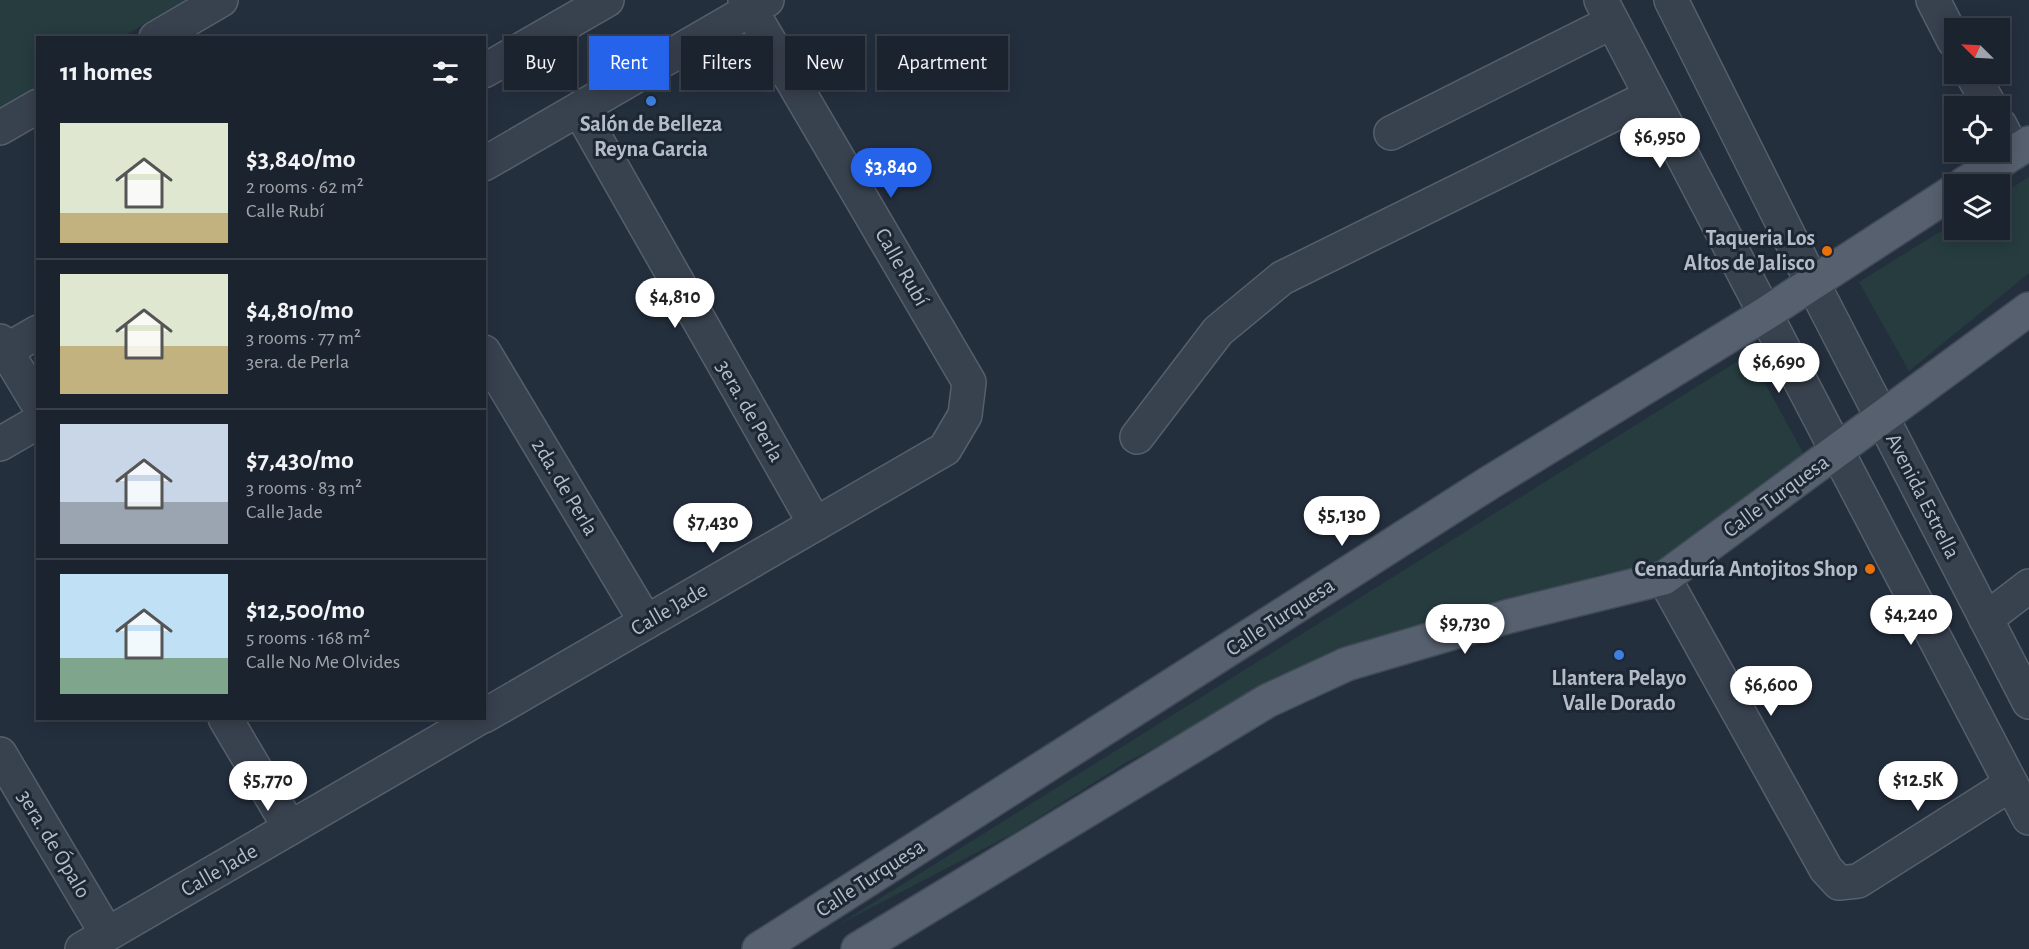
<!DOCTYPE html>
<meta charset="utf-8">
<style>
:root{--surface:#1b232e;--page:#242b36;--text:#f1f3f6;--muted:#a0a4aa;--line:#39404a;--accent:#2563eb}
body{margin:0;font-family:"Alegreya Sans",sans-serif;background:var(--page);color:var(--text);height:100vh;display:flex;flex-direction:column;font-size:22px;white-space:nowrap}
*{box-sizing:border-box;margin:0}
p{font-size:20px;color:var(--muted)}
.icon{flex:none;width:33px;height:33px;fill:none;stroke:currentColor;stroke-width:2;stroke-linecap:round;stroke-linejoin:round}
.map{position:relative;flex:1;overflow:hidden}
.drawer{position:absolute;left:36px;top:36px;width:450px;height:684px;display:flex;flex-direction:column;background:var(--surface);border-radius:0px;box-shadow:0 3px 15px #0003,0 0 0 2px var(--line)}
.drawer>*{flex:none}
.hud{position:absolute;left:504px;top:36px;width:570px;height:54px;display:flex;gap:12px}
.needle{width:39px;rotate:294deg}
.tools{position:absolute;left:1944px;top:18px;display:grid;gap:12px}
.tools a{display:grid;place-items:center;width:66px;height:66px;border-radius:0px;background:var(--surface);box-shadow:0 3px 15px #0003,0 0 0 2px var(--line);font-size:30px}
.price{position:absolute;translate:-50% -51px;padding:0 14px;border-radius:21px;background:#fff;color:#222;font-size:20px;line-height:39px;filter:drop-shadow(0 2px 3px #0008)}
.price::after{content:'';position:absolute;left:50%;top:36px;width:18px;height:14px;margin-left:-9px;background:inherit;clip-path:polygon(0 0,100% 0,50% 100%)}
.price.on{background:var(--accent);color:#fff}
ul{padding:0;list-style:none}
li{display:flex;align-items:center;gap:18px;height:150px;padding:0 24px}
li+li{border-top:2px solid var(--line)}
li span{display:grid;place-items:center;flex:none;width:168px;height:120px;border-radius:0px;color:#555}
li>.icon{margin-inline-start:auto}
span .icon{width:72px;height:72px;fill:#fffc;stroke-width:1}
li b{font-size:26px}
h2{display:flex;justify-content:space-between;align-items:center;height:72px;padding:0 24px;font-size:26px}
.tag{padding:0 21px;border-radius:0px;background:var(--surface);box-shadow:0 3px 15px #0003,0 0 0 2px var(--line);font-size:21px;line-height:54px}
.tag.on{background:var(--accent);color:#fff}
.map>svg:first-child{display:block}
</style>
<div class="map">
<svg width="2029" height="949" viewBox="0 0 2029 949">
<rect width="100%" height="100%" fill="#242f3e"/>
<g fill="#263c3f">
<polygon points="0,0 185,0 122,37 38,38 37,87 0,110"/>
<polygon points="2029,177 2029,273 1909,371 1859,282 1954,223 1954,230 2000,230 2000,195"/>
<polygon points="1749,354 1807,460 1675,559 1599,575 1467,615 1308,670 1125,763 1014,833 836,926"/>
</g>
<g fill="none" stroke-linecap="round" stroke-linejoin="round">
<g stroke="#565f6c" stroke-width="36">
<g id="minor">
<polyline points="1601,0 2029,818"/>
<polyline points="1671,0 1812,282 2029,702"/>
<polyline points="1933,0 1954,41"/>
<polyline points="156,38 221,0"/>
<polyline points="484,71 607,0"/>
<polyline points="1972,74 1990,106"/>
<polyline points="579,109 815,524"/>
<polyline points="2000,125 2014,152"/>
<polyline points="0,128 38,106"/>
<polyline points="1391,133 1612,22"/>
<polyline points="484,164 767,0"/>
<polyline points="0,341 38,404"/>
<polyline points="484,352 646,622"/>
<polyline points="0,354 38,332"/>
<polyline points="1137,437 1218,331 1282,278 1651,96"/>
<polyline points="0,444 38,422"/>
<polyline points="1664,578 1826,869 1839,883 1858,881 2011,784"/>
<polyline points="1986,619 2029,586"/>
<polyline points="484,716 945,449 965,415 969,382 745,0"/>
<polyline points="225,718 290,828"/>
<polyline points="0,754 107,934"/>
<polyline points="82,949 479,718"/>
</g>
</g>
<g stroke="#414a57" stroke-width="36">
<g id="major">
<polyline points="1964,184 2029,143"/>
<polyline points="759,949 1489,483 1765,314 1954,191"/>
<polyline points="858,949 1267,701 1347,664 1506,617 1664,578 2029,309"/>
</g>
</g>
<use href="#minor" stroke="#38414e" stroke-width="33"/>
<use href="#major" stroke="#56606e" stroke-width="33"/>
</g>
<g fill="#3f7fe0" stroke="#1d2633" stroke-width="2">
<circle cx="651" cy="101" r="6"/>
<circle cx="1619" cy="655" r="6"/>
</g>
<g fill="#e8710a" stroke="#1d2633" stroke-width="2">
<circle cx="1827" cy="251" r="6"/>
<circle cx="1870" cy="569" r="6"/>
</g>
<g text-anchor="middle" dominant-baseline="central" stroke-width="6" stroke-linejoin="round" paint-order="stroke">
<g font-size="22" font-weight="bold" fill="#b4bcc9" stroke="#1d2633">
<text x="651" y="124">Salón de Belleza<tspan x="651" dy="25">Reyna Garcia</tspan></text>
<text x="1815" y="238" text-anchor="end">Taqueria Los<tspan x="1815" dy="25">Altos de Jalisco</tspan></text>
<text x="1858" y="569" text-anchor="end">Cenaduría Antojitos Shop</text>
<text x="1619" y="678">Llantera Pelayo<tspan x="1619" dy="25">Valle Dorado</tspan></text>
</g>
<g font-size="22" fill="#b4bcc9" stroke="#1d2633">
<text transform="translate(902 267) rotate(60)">Calle Rubí</text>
<text transform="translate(750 411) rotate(60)">3era. de Perla</text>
<text transform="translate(565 487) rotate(59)">2da. de Perla</text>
<text transform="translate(1776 496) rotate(-36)">Calle Turquesa</text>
<text transform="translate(1923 496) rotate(63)">Avenida Estrella</text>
<text transform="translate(669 609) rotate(-30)">Calle Jade</text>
<text transform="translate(1280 617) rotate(-33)">Calle Turquesa</text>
<text transform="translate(54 844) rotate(59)">3era. de Ópalo</text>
<text transform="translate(219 870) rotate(-30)">Calle Jade</text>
<text transform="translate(870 878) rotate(-33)">Calle Turquesa</text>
</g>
</g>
</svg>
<div class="tools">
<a><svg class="needle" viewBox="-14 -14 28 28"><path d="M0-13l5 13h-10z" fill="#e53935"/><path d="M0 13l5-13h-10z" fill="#a0a4aa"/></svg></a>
<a><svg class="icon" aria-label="locate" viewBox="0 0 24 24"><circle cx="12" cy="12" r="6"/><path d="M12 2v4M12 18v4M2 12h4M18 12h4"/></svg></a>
<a><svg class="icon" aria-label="layers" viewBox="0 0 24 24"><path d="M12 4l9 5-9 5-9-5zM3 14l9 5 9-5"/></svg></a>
</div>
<b class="price" style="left:1660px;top:169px">$6,950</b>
<b class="price on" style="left:891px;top:199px">$3,840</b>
<b class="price" style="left:675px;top:329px">$4,810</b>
<b class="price" style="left:1779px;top:394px">$6,690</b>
<b class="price" style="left:1342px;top:547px">$5,130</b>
<b class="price" style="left:713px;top:554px">$7,430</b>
<b class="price" style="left:1911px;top:646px">$4,240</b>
<b class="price" style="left:1465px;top:655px">$9,730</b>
<b class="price" style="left:1771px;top:717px">$6,600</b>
<b class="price" style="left:268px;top:812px">$5,770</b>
<b class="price" style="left:1918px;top:812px">$12.5K</b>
<div class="hud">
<a class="tag">Buy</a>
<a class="tag on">Rent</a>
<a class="tag">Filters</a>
<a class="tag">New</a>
<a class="tag">Apartment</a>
</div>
<section class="drawer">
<h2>11 homes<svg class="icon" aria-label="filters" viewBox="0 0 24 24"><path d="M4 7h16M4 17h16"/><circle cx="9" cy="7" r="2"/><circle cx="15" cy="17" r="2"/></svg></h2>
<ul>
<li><span style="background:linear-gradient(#dfe7d0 75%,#c2b280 0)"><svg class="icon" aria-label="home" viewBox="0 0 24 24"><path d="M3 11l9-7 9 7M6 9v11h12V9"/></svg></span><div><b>$3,840/mo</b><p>2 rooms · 62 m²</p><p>Calle Rubí</p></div></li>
<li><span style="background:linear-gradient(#dfe7d0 60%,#c2b280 0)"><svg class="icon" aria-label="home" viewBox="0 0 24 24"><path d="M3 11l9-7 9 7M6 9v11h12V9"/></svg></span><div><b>$4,810/mo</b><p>3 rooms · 77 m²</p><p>3era. de Perla</p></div></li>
<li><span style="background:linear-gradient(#c9d6e8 65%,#9aa5b1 0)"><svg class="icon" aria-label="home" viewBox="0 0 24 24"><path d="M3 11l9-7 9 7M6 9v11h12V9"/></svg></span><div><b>$7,430/mo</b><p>3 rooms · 83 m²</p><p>Calle Jade</p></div></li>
<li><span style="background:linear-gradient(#bfe0f5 70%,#7fa58c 0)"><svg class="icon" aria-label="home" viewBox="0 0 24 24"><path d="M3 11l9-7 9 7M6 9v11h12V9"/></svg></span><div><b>$12,500/mo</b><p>5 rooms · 168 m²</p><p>Calle No Me Olvides</p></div></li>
</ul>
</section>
</div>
